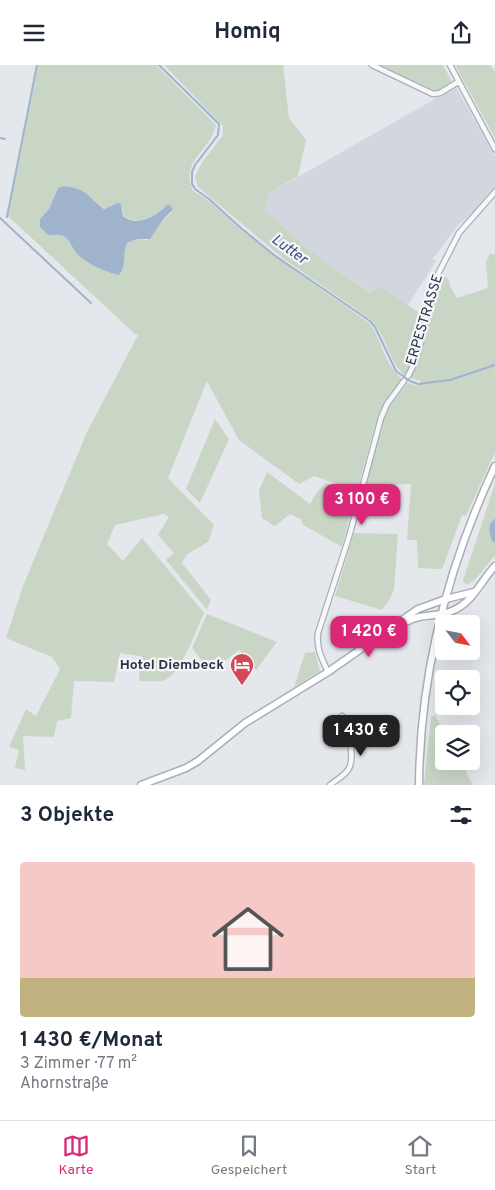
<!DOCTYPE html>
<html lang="de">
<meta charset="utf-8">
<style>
:root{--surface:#fff;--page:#f6f6f7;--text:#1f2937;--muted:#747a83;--line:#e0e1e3;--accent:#db2777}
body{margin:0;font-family:Overpass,sans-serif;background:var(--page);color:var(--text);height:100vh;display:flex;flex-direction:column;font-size:19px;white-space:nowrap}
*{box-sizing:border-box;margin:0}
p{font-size:16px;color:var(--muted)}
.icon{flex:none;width:28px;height:28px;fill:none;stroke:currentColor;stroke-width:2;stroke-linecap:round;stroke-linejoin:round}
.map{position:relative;height:720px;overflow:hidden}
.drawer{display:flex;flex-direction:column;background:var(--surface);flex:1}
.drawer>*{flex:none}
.needle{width:32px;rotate:122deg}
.controls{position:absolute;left:435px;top:550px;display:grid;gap:10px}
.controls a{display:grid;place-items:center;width:45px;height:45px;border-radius:5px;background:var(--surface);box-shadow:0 5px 20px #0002;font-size:25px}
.price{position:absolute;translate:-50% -42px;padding:0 11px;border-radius:10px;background:var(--accent);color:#fff;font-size:16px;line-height:32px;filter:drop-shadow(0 1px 2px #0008)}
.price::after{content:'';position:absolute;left:50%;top:30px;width:15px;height:11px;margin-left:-8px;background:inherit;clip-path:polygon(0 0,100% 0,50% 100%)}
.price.selected{background:#222;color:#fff}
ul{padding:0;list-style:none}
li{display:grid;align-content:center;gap:10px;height:265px;padding:0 20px}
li+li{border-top:1px solid var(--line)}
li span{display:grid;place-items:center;height:155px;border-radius:5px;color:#555}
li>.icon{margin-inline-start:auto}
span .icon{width:90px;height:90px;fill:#fffc;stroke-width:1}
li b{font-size:21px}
h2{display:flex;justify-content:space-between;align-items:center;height:60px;padding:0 20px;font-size:21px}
header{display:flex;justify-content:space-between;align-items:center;height:65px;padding:0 20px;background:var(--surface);font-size:22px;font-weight:700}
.tab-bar{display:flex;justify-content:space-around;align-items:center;height:70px;border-top:1px solid var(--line);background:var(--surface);font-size:14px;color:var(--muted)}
.tab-bar a{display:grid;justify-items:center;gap:2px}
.tab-bar .selected{color:var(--accent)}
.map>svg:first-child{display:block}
</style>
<header><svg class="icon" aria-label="menu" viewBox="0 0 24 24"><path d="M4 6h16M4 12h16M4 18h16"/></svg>Homiq<svg class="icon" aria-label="share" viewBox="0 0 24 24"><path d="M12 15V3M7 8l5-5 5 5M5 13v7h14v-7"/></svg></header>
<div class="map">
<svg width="495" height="720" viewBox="0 0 495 720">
<rect width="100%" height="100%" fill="#e4e7ec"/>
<polygon fill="#d2d6de" points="456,22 495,92 495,122 473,148 458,160 436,190 432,193 436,196 408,240 381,223 372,228 317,191 265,146 268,129"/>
<g fill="#c9d6c5" fill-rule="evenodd">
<path d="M38,0h118l60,60c-5,26 -37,36 -23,66 21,11 36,30 54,44 40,30 81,59 122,88 7,8 9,16 13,25 4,11 11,23 20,31l-18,24 -7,15 -20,73 -43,-15 -15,8 -60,-44 -32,-59 -39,97 46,47 -6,17 -21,12 -5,9 29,37 -4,10 -41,-50 8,-7 -16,-18 11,-18 -5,-3 -49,11 -8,19 16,17 19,-23 62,75c-8,17 -21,56 -37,66 -7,4 -20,2 -28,2l1,-25 -20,-3 -6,29 -40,-1 -3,37 -14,3 -3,16 -31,-1 2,34 -10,-2 4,-18 -10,-3 17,-38 10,7 24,-47 -8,-12 -46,-19 17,-52 64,-154 51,-97 -3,-1 -127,-118zM63,121c6,2 14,3 20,6 10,5 16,23 30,13l10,3v7c14,13 34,1 45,-10l3,8c-10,8 -14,19 -24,27l-10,-1 -10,4c-5,12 0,22 -8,32 -14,-3 -32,-11 -42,-21 -5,-5 -7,-16 -14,-19 -4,-1 -11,0 -15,0l-8,-11v-5l9,-10 9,-21z"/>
<path d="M164,0h119l6,53 17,22 -8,36 -30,18 -3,17 52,45 54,37 9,-6 43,28 -12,51 -6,10c-17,-15 -18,-41 -35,-57l-86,-60 -86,-72 -3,-10 6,-13 22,-29v-9z"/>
<polygon points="379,0 443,0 452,17 439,25 434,25"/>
<polygon points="455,0 490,0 495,7 495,73"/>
<path d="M490,188l5,2v197l-29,64 -4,-1 -20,54 -24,-1 -1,-28h-10l4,-56 -45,2 17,-69 7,-11 18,-23 9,3 4,-5 -11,-3c16,-33 16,-70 30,-102l8,2 3,10 6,10 31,-10 -2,-26z"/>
<polygon points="215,354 229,374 200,438 186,424"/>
<polygon points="267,407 310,439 317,427 326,418 355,430 342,482 303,460 301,454 290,449 275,461 262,453 259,426"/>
<path d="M495,419v34l-3,3v20l3,2v13c-9,8 -17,25 -29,29l-3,-5z"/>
<polygon points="354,468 398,469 394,524 391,532 382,545 335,531"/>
<polygon points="207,549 277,577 256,605 239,585 211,607 192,583"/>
<polygon points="315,587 320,606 294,622 305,588"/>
<polygon points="435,650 445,669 444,669 444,696 460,696 473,720 424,720 431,652"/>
</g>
<g fill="#9fb4cc">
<path d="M63,121c7,1 15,2 21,6 7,5 12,12 20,17l14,-6 3,1 2,12c14,12 34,0 44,-11h3l3,4 -10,11 -13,19h-13l-10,4c-5,12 0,22 -8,32 -14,-3 -32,-11 -42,-21 -5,-5 -7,-16 -14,-18 -4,-2 -11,-1 -15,-1l-8,-8v-8l9,-10 9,-21z"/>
<path d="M495,453v25l-3,-2c-3,-9 -5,-16 3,-23z"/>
</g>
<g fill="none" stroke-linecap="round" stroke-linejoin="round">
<g stroke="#9fb4cc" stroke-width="2">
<polyline points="159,0 219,59 218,70 195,100 192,107 192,119 195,124 209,134 242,164 274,190 370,256 375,262 396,306 410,316 418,319 450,315 495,300"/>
<polyline points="0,73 5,74"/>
<polyline points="7,152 37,0"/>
<polyline points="0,153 91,238"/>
</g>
<g stroke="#a9aeb7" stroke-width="7">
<g id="minor">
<polyline points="372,0 433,29 440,28 458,17"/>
<polyline points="450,0 495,84"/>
<path d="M408,311c14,-24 18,-61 24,-89l3,-7 24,-47 36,-41"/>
<path d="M328,607c-6,-13 -12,-24 -10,-39l31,-96 32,-119 6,-14 17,-23"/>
<path d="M330,720c6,-5 14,-9 18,-15 8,-11 0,-43 -6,-54"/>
</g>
</g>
<g stroke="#a9aeb7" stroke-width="9">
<g id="secondary">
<path d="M408,556c11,-6 22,-5 34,-7 29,-6 35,-28 53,-48"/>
<polyline points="141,720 186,703 198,696 245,658 328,607 418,544 446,534 474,527"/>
<path d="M419,720c1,-110 29,-219 76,-319"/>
</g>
</g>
<use href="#minor" stroke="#f7f8fa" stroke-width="4.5"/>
<use href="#secondary" stroke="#fff" stroke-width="6"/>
</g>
<defs>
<g id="hotel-pin" transform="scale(1.25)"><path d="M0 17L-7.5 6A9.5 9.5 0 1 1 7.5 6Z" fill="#d1495b" stroke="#f4f6f9"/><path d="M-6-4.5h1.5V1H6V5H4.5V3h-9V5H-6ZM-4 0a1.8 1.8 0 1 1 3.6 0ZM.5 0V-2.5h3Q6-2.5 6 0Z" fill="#fff"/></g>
</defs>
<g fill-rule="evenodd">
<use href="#hotel-pin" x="242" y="600"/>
</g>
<g text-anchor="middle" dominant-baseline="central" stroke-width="4.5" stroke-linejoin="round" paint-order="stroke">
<g font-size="14" fill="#2b3445" stroke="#f4f6f9">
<text transform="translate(425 255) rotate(-73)">ERPESTRASSE</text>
</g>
<g font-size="14" font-weight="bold" fill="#2b3445" stroke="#f4f6f9" text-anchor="end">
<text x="224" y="600">Hotel Diembeck</text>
</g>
<g font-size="15" font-style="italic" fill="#34527a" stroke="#f4f6f9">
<text transform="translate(289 185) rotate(36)">Lutter</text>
</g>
</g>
</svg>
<div class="controls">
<a><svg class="needle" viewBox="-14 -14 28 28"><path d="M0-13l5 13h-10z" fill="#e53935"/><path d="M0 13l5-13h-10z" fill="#747a83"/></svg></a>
<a><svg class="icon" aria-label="locate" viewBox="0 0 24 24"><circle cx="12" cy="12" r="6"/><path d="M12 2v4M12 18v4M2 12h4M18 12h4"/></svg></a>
<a><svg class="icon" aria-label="layers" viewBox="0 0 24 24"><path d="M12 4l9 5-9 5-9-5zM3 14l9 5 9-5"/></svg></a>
</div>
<b class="price" style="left:362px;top:461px">3 100 €</b>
<b class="price" style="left:369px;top:593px">1 420 €</b>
<b class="price selected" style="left:361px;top:692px">1 430 €</b>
</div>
<section class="drawer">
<h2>3 Objekte<svg class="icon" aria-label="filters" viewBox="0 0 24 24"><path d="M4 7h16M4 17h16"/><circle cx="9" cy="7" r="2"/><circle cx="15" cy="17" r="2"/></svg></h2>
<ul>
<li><span style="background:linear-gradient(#f6c9c9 75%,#c2b280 0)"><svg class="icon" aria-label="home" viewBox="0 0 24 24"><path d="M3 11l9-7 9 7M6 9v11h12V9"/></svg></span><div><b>1 430 €/Monat</b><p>3 Zimmer · 77 m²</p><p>Ahornstraße</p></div></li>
</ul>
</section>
<nav class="tab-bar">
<a class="selected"><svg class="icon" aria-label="map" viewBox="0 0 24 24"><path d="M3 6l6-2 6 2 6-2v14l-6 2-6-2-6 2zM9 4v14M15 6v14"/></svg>Karte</a>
<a><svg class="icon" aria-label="saved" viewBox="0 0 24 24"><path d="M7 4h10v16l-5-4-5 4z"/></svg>Gespeichert</a>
<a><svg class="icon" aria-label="home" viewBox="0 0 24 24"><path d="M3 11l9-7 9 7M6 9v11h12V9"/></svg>Start</a>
</nav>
